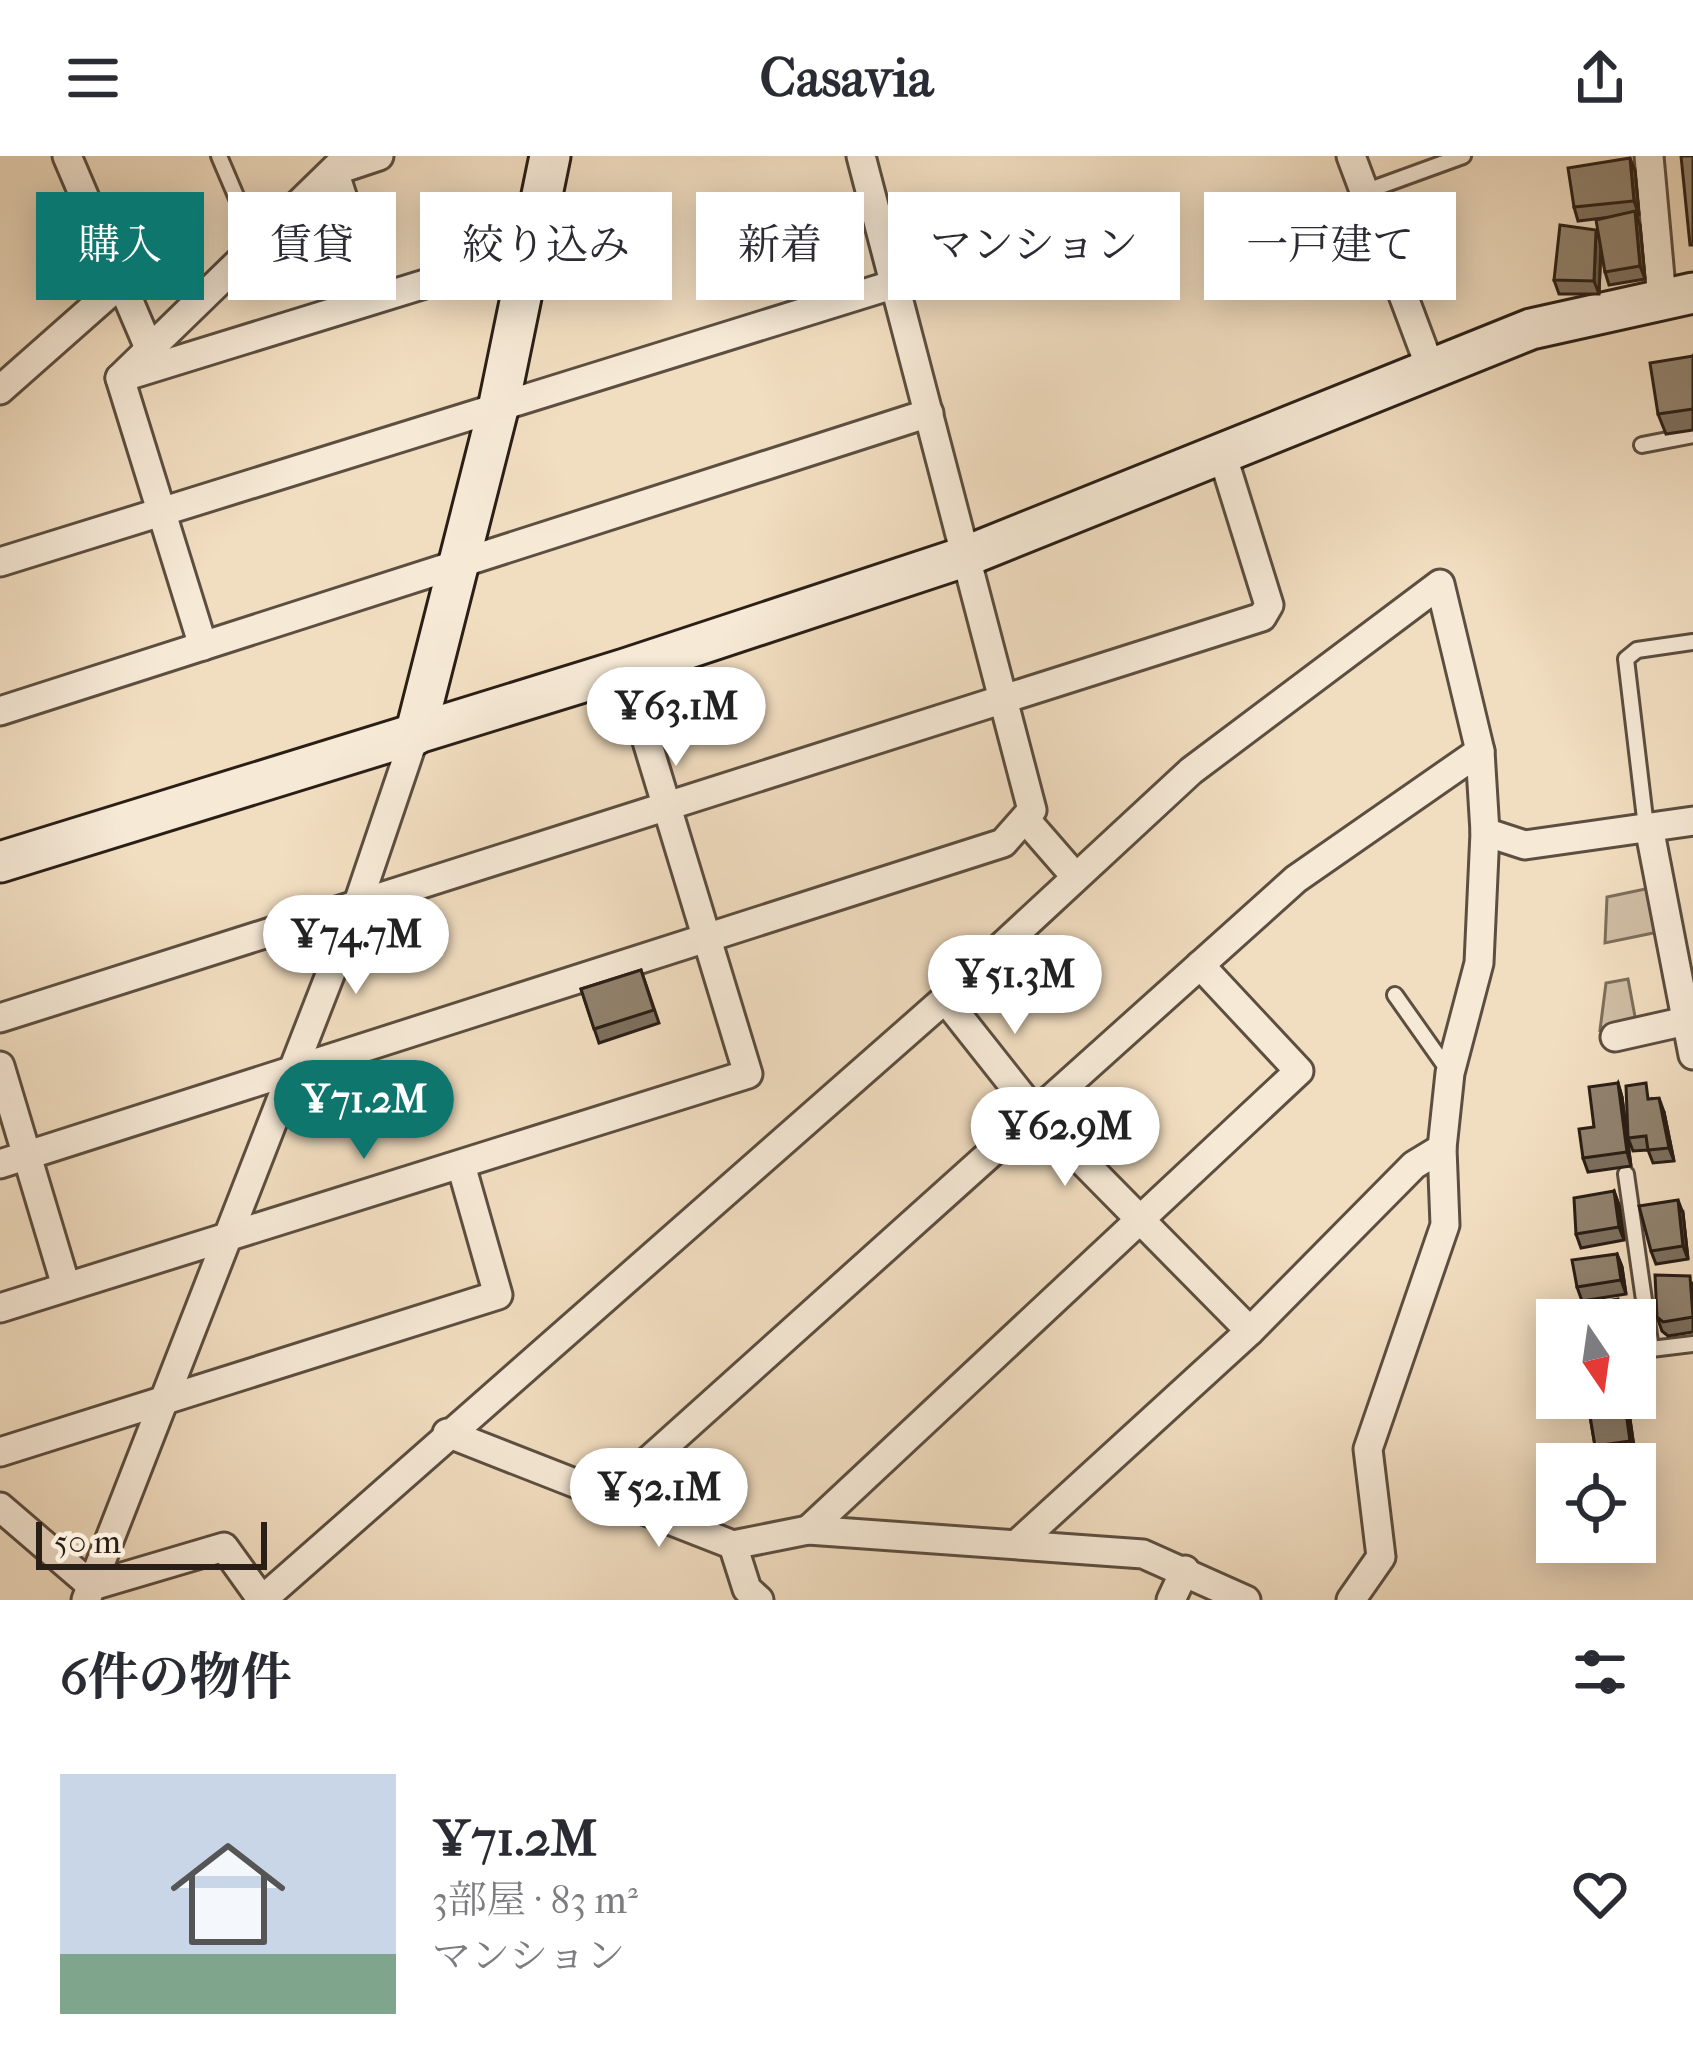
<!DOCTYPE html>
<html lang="ja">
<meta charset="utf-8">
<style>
:root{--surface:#fff;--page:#f7f7f7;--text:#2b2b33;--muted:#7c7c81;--accent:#0f766e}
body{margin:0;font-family:"IM FELL French Canon","Noto Serif JP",serif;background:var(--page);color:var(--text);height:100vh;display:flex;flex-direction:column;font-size:45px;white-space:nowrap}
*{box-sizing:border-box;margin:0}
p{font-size:39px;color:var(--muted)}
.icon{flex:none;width:66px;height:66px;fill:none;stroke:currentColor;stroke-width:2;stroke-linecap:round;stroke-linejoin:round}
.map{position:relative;height:1444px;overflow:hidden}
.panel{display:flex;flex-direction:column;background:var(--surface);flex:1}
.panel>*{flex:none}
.guide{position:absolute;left:36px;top:36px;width:1623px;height:108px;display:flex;gap:24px}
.needle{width:78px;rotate:167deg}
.fabs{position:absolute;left:1536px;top:1143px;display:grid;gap:24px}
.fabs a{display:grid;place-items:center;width:120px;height:120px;border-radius:0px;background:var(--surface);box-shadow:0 6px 30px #0003;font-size:60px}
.scale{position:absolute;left:36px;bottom:30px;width:231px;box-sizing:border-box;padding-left:12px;border:6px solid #2a1f16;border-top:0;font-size:33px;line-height:42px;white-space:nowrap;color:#2a1f16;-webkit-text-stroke:9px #f6e9d6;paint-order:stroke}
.price{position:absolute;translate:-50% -102px;padding:0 27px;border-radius:42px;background:#fff;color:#222;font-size:39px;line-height:78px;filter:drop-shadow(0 3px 6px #0008)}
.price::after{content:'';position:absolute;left:50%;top:72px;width:36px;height:27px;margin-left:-18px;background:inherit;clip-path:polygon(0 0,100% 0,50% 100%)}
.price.current{background:var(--accent);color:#fff}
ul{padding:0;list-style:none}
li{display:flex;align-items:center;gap:36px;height:300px;padding:0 60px}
li span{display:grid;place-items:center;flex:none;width:336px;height:240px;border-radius:0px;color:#555}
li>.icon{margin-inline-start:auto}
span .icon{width:144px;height:144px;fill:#fffc;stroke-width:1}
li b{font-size:51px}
h2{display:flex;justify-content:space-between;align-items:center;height:144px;padding:0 60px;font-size:51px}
.tag{padding:0 42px;border-radius:0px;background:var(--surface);box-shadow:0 6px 30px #0003;font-size:42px;line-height:108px}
.tag.current{background:var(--accent);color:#fff}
header{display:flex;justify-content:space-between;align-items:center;height:156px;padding:0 60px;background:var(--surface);font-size:54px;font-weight:800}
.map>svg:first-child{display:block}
</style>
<header><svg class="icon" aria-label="menu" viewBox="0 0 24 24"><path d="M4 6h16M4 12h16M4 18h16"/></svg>Casavia<svg class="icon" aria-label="share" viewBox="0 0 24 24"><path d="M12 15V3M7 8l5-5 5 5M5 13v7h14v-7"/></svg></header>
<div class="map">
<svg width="1693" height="1444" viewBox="0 0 1693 1444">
<rect width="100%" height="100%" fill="#f1ddc0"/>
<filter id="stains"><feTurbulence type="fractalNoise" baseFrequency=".00167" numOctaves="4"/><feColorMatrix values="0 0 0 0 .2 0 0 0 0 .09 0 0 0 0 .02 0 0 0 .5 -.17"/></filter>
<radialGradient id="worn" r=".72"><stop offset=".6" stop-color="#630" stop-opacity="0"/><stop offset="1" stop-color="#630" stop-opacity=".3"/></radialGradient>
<g fill="#cfbda3" stroke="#7c6e5c" stroke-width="3">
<polygon points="1650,732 1658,776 1605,787 1607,741"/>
<polygon points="1628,823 1636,866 1600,874 1606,827"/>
</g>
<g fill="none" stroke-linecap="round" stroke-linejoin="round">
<g stroke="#5c4e40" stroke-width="20">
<g id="lane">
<polyline points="219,0 256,87"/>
<polyline points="1364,36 1463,0"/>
<polyline points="1642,289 1693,279"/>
<polyline points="1646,671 1626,503 1637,494 1693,486"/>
<polyline points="1395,839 1450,917"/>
<polyline points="1626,1018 1651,1193 1693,1188"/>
<polyline points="1552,1211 1557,1210"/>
</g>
</g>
<g stroke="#5c4e40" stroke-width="33">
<g id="street">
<polyline points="67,0 149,192"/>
<polyline points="1351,0 1430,211"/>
<polyline points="1649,0 1662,143"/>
<polyline points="375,141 334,15 379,0"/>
<polyline points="123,219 348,0"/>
<polyline points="120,222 529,96"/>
<polyline points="120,222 203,490"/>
<polyline points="0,234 121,127"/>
<polyline points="0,406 895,128"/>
<polyline points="0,555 929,257"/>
<polyline points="1027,665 1074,719"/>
<polyline points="1649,671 1693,899"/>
<polyline points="1485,676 1525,689 1693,665"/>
<polyline points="945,843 1036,958 1250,1175"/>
<polyline points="0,862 1262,461 1269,449 1222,298"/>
<polyline points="1615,881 1686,865"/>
<polyline points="0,910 66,1130"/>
<polyline points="0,1008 1003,687 1032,654 861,0"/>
<polyline points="0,1152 748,918 625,513"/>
<polyline points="447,1277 733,1389 808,1374 1143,1398 1246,1444"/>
<polyline points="0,1296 498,1139 461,1009"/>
<polyline points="608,1341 1296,723 1480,595"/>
<polyline points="0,1351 92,1430"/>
<polyline points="808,1374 1299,915 1200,809"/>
<polyline points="1018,1387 1250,1175 1414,1009 1442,992"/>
<polyline points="733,1389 747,1433 759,1444"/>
<polyline points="92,1430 224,1391 262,1444"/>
<polyline points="86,1444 358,747 415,579"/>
<polyline points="262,1444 945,843 1191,615 1440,428 1480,595 1485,676 1479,807 1450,917 1442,992 1445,1069 1368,1293 1381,1401 1351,1444"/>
<polyline points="1171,1444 1185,1414"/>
</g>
</g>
<g stroke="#2a1f16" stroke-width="45">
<g id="secondary">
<polyline points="415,579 498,253 550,0"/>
<polyline points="0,706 625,513 964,401 1531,173 1693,137"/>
</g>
</g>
<use href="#lane" stroke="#f6e9d6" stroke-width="14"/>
<use href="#street" stroke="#f6e9d6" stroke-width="27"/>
<use href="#secondary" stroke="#f6e9d6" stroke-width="39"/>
</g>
<g fill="#7d705f" stroke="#2a1f16" stroke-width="3">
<polygon points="1635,15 1639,59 1636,59 1640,69 1645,123 1609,129 1605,116 1601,91 1599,138 1559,138 1554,124 1599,84 1603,62 1578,65 1574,51"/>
<polygon points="1693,200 1693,274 1666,278 1658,258"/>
<polygon points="641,814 659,867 599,887 581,833"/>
<polygon points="1618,927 1622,941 1631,1010 1588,1016 1583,1002 1594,971"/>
<polygon points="1652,943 1664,956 1674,1005 1653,1007 1648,994 1633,995 1628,982"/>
<polygon points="1614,1035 1619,1049 1624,1084 1581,1092 1576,1078"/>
<polygon points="1683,1057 1688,1103 1656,1108 1651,1095"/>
<polygon points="1617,1098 1622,1111 1626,1138 1582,1145 1577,1131"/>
<polygon points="1693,1127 1693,1176 1668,1180 1662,1175 1657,1161"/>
<polygon points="1587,1242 1627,1242 1635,1298 1600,1304 1595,1290"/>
</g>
<g fill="#665b4d" stroke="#2a1f16" stroke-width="3">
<polygon points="1630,2 1635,15 1639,59 1634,45"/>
<polygon points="1635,55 1640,69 1645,123 1640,110"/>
<polygon points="1596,74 1601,88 1599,138 1594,125"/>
<polygon points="1618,927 1622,941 1631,1010 1627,996"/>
<polygon points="1659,942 1664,956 1674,1005 1669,992"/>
<polygon points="1614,1035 1619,1049 1624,1084 1619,1071"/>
<polygon points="1678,1044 1683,1057 1688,1103 1683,1090"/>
<polygon points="1617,1098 1622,1111 1626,1138 1621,1124"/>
<polygon points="1624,1242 1627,1242 1635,1298 1630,1285"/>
</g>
<g fill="#91826e" stroke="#2a1f16" stroke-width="3">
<polygon points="1681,0 1693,0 1693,89 1690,89"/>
<polygon points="1630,2 1634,45 1574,51 1568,12"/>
<polygon points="1635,55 1640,110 1605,116 1596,64"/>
<polygon points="1560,69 1596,74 1594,125 1554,124"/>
<polygon points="1693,200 1693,253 1658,258 1650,207"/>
<polygon points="641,814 654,854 594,873 581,833"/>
<polygon points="1618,927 1627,996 1583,1002 1579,973 1594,971 1589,931"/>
<polygon points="1646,927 1648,943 1659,942 1669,992 1648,994 1646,980 1628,982 1626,930"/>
<polygon points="1614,1035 1619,1071 1576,1078 1574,1042"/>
<polygon points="1678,1044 1683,1090 1651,1095 1639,1050"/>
<polygon points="1617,1098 1621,1124 1577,1131 1572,1104"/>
<polygon points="1655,1119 1690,1120 1693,1161 1663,1166 1657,1161"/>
<polygon points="1618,1143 1622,1164 1571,1164 1570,1152"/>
<polygon points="1587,1242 1624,1242 1630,1285 1595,1290"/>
</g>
<rect width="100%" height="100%" filter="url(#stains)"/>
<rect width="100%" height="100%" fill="url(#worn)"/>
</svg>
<div class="fabs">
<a><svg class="needle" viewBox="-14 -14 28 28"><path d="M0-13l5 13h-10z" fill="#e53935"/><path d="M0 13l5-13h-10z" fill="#7c7c81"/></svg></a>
<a><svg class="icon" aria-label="locate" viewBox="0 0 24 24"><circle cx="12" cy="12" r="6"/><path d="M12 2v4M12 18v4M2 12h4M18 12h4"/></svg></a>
</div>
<div class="scale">50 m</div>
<b class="price" style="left:676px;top:613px">¥63.1M</b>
<b class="price" style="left:356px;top:841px">¥74.7M</b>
<b class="price" style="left:1015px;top:881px">¥51.3M</b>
<b class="price current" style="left:364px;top:1006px">¥71.2M</b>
<b class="price" style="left:1065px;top:1033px">¥62.9M</b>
<b class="price" style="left:659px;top:1394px">¥52.1M</b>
<div class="guide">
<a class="tag current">購入</a>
<a class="tag">賃貸</a>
<a class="tag">絞り込み</a>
<a class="tag">新着</a>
<a class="tag">マンション</a>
<a class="tag">一戸建て</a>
</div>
</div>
<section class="panel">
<h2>6件の物件<svg class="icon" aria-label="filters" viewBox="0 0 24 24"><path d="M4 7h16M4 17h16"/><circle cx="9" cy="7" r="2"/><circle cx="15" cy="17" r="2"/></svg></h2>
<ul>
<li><span style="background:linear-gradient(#c9d6e8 75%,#7fa58c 0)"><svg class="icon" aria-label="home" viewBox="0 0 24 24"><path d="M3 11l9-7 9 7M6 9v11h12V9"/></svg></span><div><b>¥71.2M</b><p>3部屋 · 83 m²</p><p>マンション</p></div><svg class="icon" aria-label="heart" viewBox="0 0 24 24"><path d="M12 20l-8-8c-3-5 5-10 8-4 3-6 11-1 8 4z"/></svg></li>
</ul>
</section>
